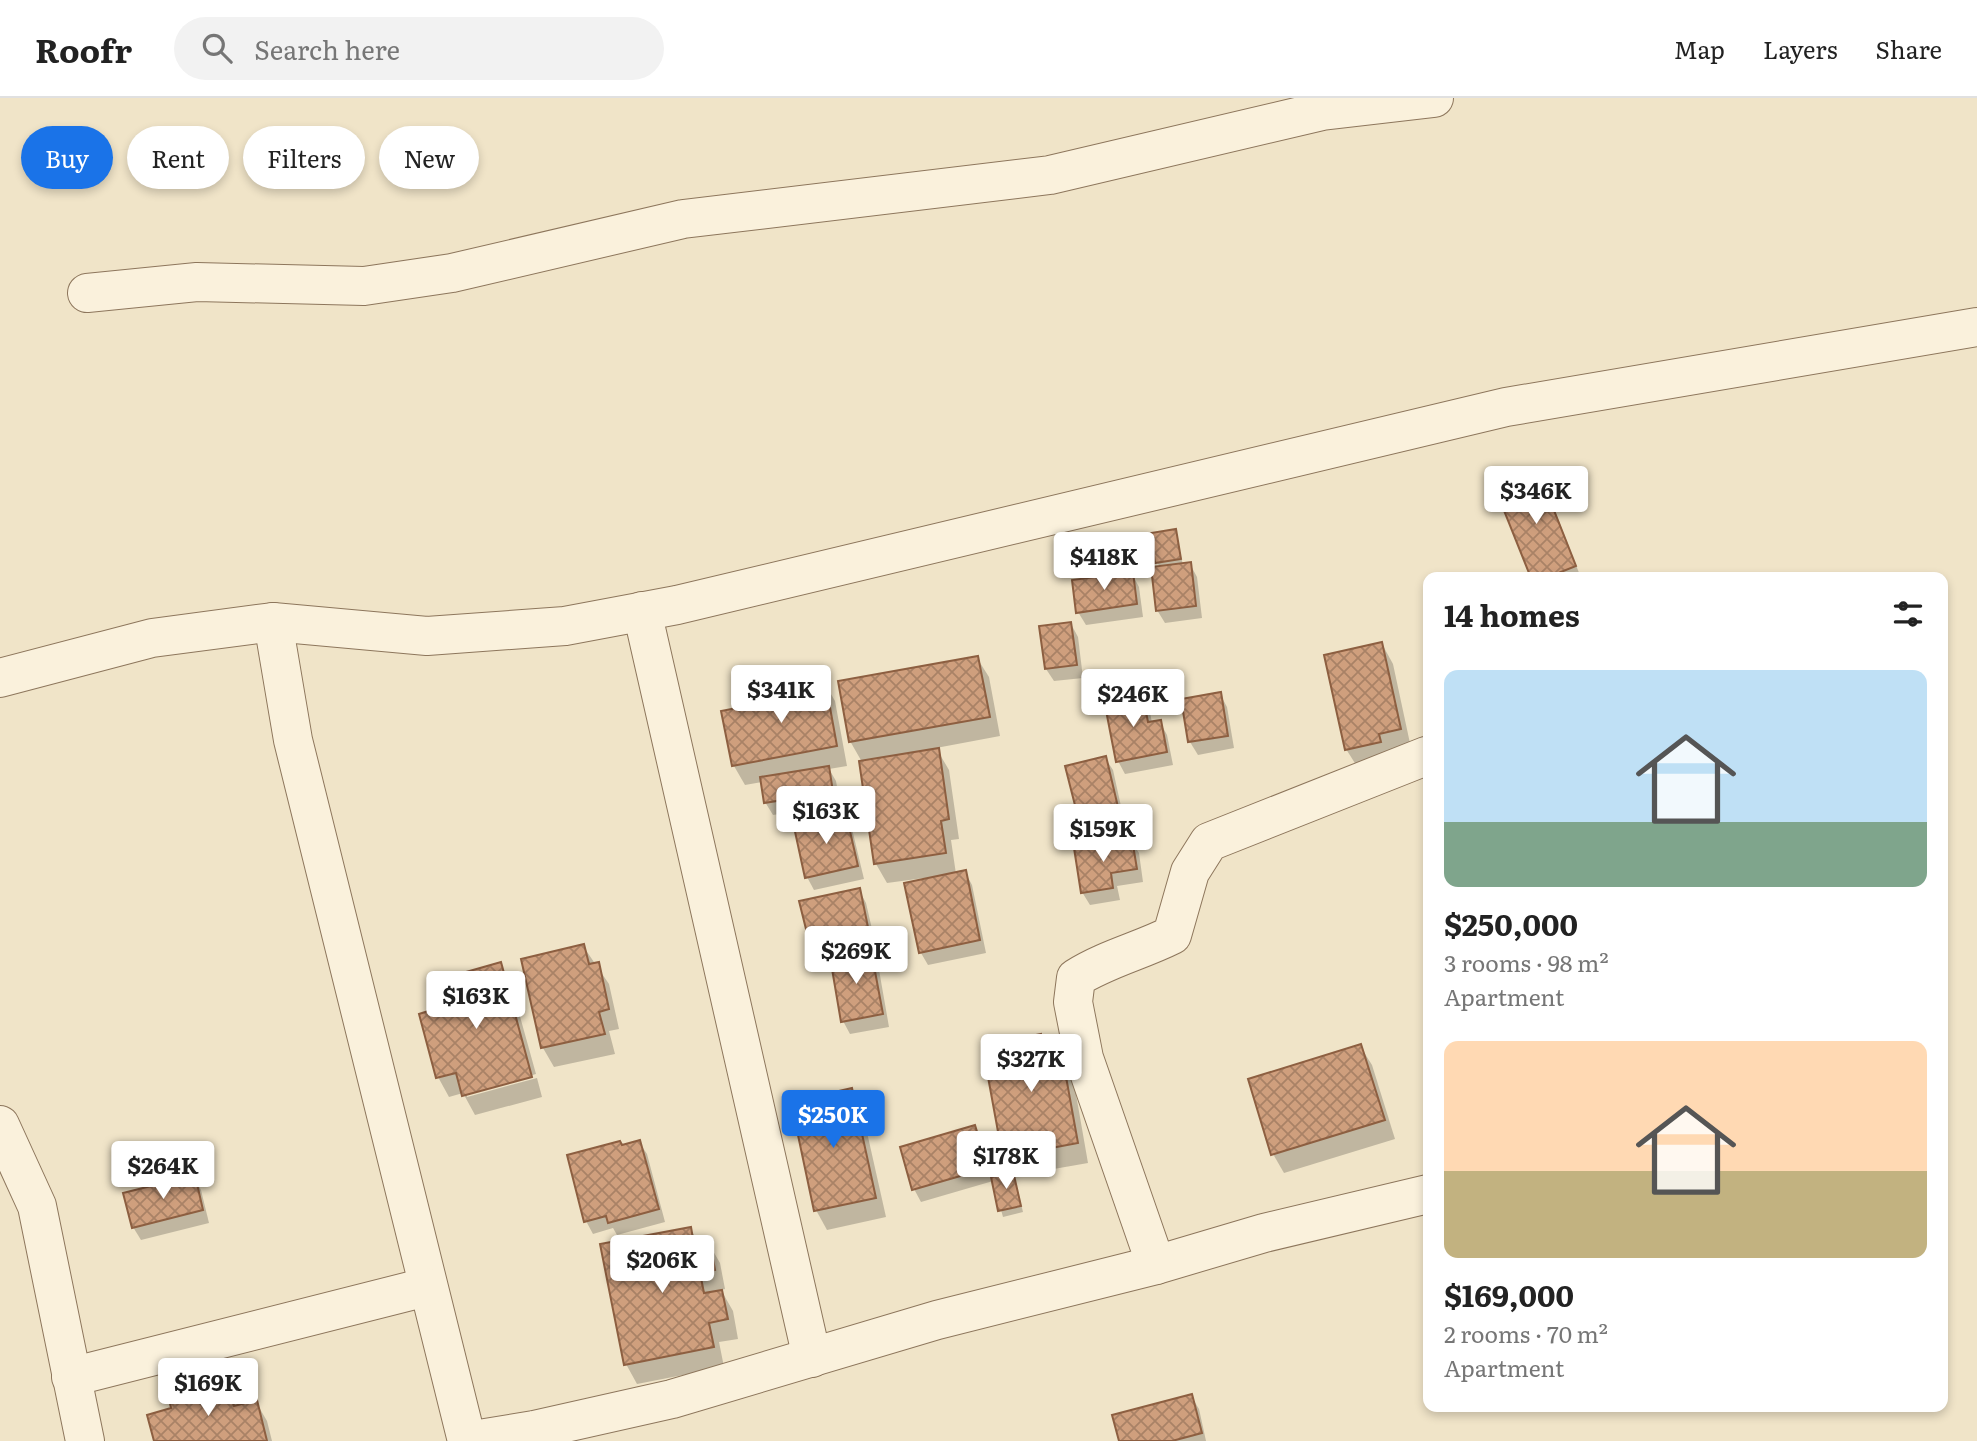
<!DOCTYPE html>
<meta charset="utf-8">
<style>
:root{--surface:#fff;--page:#f2f2f2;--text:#222;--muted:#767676;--line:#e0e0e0;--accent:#1a73e8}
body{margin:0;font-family:Literata,serif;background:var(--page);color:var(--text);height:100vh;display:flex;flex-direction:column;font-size:26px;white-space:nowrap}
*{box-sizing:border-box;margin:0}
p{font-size:23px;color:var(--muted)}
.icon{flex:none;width:38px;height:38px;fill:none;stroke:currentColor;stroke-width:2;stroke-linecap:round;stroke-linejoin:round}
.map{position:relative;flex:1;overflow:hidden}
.panel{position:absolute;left:1423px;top:474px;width:525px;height:840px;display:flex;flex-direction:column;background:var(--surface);border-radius:14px;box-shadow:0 4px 10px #0003}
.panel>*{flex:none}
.guide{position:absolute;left:21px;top:28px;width:665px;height:63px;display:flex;gap:14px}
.price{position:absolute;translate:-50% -60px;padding:0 16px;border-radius:7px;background:#fff;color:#222;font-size:23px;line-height:46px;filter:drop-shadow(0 2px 4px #0008)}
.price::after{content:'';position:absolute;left:50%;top:42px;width:21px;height:16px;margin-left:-10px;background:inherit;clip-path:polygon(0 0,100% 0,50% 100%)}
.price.active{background:var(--accent);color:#fff}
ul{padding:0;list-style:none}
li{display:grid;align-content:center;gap:14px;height:371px;padding:0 21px}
li span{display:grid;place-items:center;height:217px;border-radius:14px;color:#555}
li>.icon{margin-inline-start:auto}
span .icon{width:126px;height:126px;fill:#fffc;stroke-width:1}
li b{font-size:30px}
h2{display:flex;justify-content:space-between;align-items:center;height:84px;padding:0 21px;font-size:30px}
.chip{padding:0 24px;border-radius:32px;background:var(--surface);box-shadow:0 4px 10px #0003;font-size:24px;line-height:63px}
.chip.active{background:var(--accent);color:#fff}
header{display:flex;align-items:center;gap:42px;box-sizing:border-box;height:98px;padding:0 35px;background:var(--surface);border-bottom:2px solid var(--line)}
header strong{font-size:33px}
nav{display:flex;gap:38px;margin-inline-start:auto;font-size:24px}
.search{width:490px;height:63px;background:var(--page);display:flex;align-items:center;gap:18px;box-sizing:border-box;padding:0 24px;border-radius:38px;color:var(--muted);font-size:26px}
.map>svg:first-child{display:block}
</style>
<header>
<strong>Roofr</strong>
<div class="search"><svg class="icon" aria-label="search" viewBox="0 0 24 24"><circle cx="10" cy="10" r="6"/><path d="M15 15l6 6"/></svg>Search here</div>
<nav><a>Map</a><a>Layers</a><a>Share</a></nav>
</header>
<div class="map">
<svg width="1977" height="1343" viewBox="0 0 1977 1343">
<defs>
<pattern id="building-cross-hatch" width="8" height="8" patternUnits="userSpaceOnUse" patternTransform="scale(1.75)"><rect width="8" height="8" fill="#cf9f7d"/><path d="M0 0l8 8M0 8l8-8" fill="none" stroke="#a98266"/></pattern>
</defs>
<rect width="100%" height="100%" fill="#f0e4c8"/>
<g fill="#0003">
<polygon points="1537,374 1545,387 1581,480 1533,480"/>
<polygon points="1175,433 1183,467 1190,466 1197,479 1202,520 1165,525 1157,512 1160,469 1157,464"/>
<polygon points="1132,476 1139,489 1143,519 1086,527 1078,514"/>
<polygon points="1071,526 1078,539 1083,580 1054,583 1046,571"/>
<polygon points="1382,546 1393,566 1411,650 1358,670 1346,651"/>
<polygon points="977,560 989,579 1000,638 936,650 949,672 959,741 951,742 956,776 965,774 972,787 986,855 928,867 921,855 924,780 887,785 876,766 862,664 850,643"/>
<polygon points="824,584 835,603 847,668 829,671 836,683 840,706 773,717 765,704 762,684 745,687 734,668 723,614 785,602"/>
<polygon points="1141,596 1149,609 1152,625 1160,624 1167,637 1173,667 1125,676 1118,663"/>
<polygon points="1220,596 1227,609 1234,650 1198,657 1190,644 1183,602"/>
<polygon points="1105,660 1113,672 1124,722 1087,731 1080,718"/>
<polygon points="845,718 852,731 864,781 814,792 807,779"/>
<polygon points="1131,743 1139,755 1143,784 1117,788 1120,802 1090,807 1082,794"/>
<polygon points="859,792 866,805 878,857 873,858 878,866 889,929 850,936 843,923 837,859 832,848 817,852 809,839"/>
<polygon points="583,848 609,886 619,931 609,933 615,956 554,969 543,950 523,862"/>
<polygon points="500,866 511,886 536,976 467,995 467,999 537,980 542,999 475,1017 463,995 449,999 438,979 440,911"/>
<polygon points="1040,938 1044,945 1059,942 1070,962 1088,1065 1048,1072 1043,1064 1014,1069 1003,1050 986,958 1005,955"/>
<polygon points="1360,948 1372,967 1395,1041 1284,1075 1273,1056"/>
<polygon points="851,992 862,1012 886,1119 827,1132 816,1112"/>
<polygon points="975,1029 982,1042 993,1080 1012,1075 1015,1081 1023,1114 1003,1119 993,1083 921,1104 914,1091"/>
<polygon points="639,1044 647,1056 665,1124 617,1137 613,1130 593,1136 586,1123 622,1049"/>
<polygon points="194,1079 201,1092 209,1125 141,1142 133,1129"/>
<polygon points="690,1130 700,1148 709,1146 720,1165 725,1191 721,1192 733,1213 738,1241 719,1244 724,1269 637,1286 626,1266"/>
<polygon points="226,1285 239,1308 256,1304 267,1323 272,1343 155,1343 174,1312"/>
<polygon points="1191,1298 1199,1311 1206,1343 1120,1343"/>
</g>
<g fill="url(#building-cross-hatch)" stroke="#8d5f41" stroke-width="2">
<polygon points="1538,372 1576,468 1546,480 1531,480 1495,390"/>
<polygon points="1176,431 1181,461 1155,465 1151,435"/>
<polygon points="1191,464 1196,508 1156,513 1151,469"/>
<polygon points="1133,474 1137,506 1076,515 1072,482"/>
<polygon points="1071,524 1077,567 1045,571 1039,528"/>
<polygon points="1382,544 1401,631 1379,636 1381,644 1345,652 1324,557"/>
<polygon points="978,558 990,619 849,644 838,583"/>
<polygon points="825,582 837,648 732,668 721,613 783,601 780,590"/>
<polygon points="1142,594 1148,624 1161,622 1167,654 1116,664 1104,602"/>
<polygon points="1221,594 1228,638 1188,644 1181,601"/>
<polygon points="939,650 949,721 941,723 946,755 874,766 859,663"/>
<polygon points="1106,658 1118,709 1078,719 1065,668"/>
<polygon points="829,668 833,694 764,705 760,679"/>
<polygon points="846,716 858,768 805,780 794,729"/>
<polygon points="1132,741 1137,771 1111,775 1113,790 1081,795 1074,750"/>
<polygon points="966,772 980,842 919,855 904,785"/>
<polygon points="860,790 871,844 832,853 828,835 808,839 799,803"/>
<polygon points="584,846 589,866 599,864 609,911 599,914 605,936 541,950 521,861"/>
<polygon points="871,852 883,916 841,924 830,859"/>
<polygon points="501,864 532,979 462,998 456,975 436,980 419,916 438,910 431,884"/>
<polygon points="1041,936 1042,944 1059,940 1078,1045 1035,1053 1033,1044 1001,1050 984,957 1003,953 1001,944"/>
<polygon points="1361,946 1385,1022 1271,1057 1248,981"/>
<polygon points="852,990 876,1100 814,1113 791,1004"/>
<polygon points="975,1027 988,1070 912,1092 900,1049"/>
<polygon points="640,1042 659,1111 608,1125 606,1118 584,1124 567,1057 620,1043 622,1047"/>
<polygon points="1013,1073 1021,1108 998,1113 991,1079"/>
<polygon points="195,1077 203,1112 132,1130 123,1095"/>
<polygon points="691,1129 694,1147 710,1144 715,1172 700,1175 704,1195 722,1192 728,1221 709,1225 714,1249 624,1267 600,1146"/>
<polygon points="227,1283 234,1308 257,1302 267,1343 154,1343 147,1317 171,1310 168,1297"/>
<polygon points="1192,1296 1202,1335 1172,1343 1119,1343 1112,1317"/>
</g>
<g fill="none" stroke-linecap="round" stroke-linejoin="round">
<g stroke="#8d765c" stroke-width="40">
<g id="street">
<polyline points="87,195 197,184 364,188 452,175 683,121 1050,77 1322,13 1434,0"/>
<polyline points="642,513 812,1260"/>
<polyline points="273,524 293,642 467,1343 534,1332 672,1301 937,1222 1156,1167 1264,1135 1428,1096"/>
<polyline points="0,580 152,540 273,524 427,538 565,528 677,507 1506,309 1977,229"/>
<polyline points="0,1027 37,1108 85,1343"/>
<path d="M1156,1167l-72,-207 -11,-56 3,-24c30,-19 64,-27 96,-43l18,-63 19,-30 217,-86"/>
<polyline points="71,1279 426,1189"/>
</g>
</g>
<use href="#street" stroke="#faf1dc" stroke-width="38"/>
</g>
</svg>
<b class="price" style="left:1536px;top:428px">$346K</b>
<b class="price" style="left:1104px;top:494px">$418K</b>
<b class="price" style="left:781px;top:627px">$341K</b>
<b class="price" style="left:1133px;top:631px">$246K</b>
<b class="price" style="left:826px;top:748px">$163K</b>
<b class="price" style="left:1103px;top:766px">$159K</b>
<b class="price" style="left:856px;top:888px">$269K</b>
<b class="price" style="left:476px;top:933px">$163K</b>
<b class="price" style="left:1031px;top:996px">$327K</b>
<b class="price active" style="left:833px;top:1052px">$250K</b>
<b class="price" style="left:1006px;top:1093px">$178K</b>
<b class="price" style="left:163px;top:1103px">$264K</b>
<b class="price" style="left:662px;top:1197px">$206K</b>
<b class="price" style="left:208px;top:1320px">$169K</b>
<div class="guide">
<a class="chip active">Buy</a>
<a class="chip">Rent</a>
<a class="chip">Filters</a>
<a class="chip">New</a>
</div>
<section class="panel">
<h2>14 homes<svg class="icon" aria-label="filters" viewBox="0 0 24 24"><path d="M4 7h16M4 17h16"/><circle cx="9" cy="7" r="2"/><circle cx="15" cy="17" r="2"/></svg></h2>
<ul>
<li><span style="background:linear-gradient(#bfe0f5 70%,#7fa58c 0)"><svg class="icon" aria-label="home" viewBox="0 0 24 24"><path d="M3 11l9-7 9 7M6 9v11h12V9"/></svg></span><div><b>$250,000</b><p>3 rooms · 98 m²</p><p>Apartment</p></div></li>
<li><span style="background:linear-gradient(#ffd9b3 60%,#c2b280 0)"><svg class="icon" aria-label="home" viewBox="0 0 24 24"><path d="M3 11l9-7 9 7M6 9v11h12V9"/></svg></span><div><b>$169,000</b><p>2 rooms · 70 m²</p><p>Apartment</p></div></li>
</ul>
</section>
</div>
